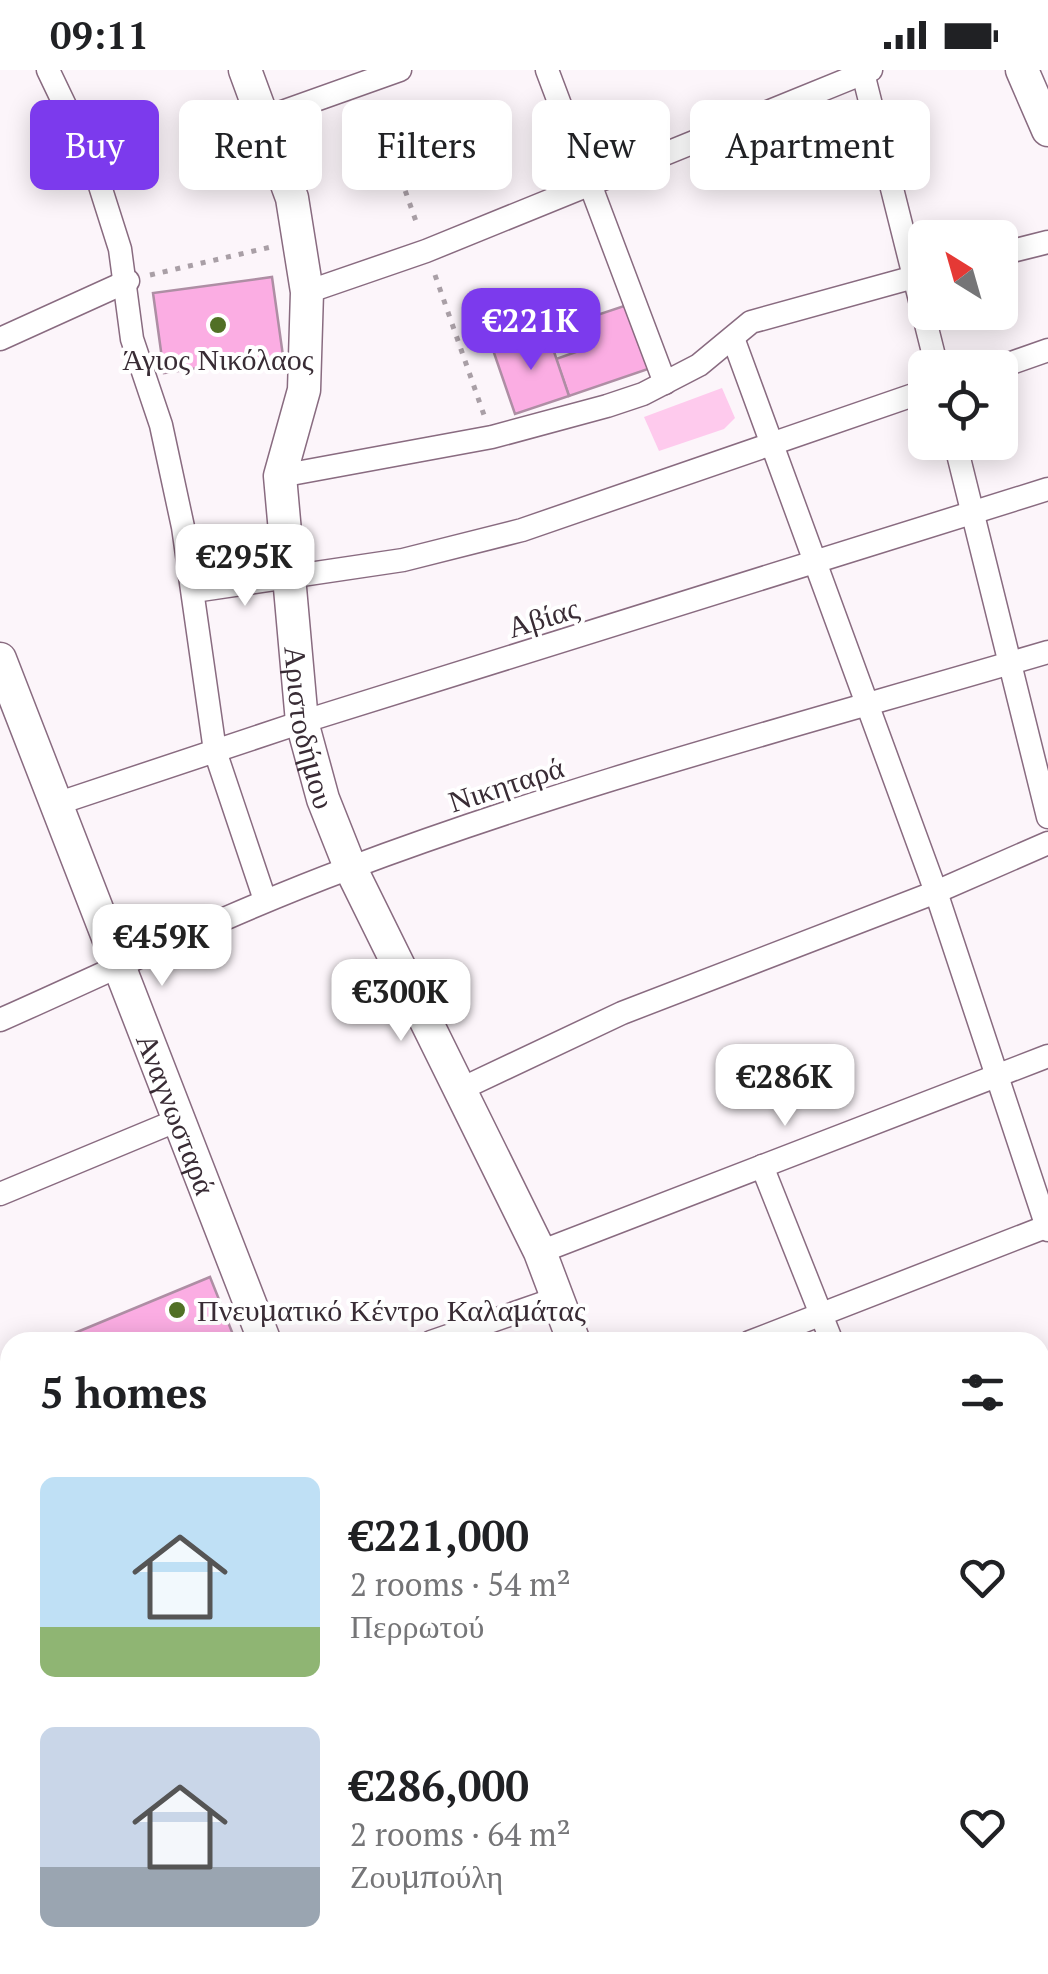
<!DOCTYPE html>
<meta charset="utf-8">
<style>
:root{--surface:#fff;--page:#f2f2f2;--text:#202124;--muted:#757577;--accent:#7c3aed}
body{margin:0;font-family:"PT Serif",serif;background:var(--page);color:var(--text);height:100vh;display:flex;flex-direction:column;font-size:38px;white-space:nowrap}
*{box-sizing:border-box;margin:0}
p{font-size:32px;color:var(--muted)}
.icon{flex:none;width:55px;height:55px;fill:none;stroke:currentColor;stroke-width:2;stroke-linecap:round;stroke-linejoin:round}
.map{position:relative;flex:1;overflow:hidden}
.side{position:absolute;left:0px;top:1262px;width:1050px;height:642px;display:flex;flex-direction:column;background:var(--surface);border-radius:30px 30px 0 0;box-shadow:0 5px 25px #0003}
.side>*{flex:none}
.top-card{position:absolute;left:30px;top:30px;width:990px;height:90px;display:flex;gap:20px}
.needle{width:65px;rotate:323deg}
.controls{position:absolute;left:908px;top:150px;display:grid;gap:20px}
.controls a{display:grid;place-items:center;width:110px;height:110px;border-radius:15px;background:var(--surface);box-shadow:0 5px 25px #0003;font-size:50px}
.price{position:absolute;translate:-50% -85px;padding:0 22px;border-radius:20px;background:#fff;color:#222;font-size:32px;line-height:65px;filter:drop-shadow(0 2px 5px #0008)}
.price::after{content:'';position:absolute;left:50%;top:60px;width:30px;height:22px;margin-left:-15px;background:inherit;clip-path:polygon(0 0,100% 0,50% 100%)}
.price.active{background:var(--accent);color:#fff}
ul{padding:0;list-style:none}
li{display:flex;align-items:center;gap:30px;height:250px;padding:0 40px}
li span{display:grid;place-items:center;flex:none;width:280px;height:200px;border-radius:15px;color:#555}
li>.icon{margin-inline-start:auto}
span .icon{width:120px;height:120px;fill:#fffc;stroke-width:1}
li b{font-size:42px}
h2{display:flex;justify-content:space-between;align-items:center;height:120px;padding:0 40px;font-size:42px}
.pill{padding:0 35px;border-radius:15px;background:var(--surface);box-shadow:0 5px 25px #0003;font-size:35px;line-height:90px}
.pill.active{background:var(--accent);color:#fff}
.status{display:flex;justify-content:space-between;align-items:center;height:70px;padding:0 50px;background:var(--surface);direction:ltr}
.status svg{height:28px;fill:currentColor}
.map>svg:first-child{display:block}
</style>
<div class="status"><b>09:11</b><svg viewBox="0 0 49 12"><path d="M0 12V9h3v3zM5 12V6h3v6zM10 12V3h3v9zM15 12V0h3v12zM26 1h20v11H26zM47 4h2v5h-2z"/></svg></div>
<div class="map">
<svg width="1048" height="1904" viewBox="0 0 1048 1904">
<rect width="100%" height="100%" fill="#fcf5fa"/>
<polygon fill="#fecaed" points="722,318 735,348 724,359 659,381 644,347"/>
<g fill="#fbade3" stroke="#ae8ea4" stroke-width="2.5">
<polygon points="272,207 283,286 164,303 153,223"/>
<polygon points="630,234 651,298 569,326 556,289 576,282 567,255"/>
<polygon points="547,261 569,326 515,344 493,280"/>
<polygon points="210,1207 236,1272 53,1272"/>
</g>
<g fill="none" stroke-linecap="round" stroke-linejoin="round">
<g stroke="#896b80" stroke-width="25">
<g id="street">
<polyline points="48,0 93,94 120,179 132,269 161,355 183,457 215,681 265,830"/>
<polyline points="547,0 665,313"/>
<polyline points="863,3 937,298"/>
<polyline points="265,48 400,0"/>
<polyline points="1000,184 1048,172"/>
<polyline points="307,222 426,181 871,0"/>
<polyline points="733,268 936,822 1048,1160"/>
<polyline points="0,269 128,211"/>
<polyline points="997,298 1048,280"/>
<polyline points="955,372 1048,747"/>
<polyline points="280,406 492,367 607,336 643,324 699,295 751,252 925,204"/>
<polyline points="194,521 403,490 522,460 925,321"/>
<polyline points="56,734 302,652 1048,419"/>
<path d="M0,950c115,-51 229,-107 347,-151 228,-86 467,-148 701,-217"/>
<polyline points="459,1020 622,943 936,822 1048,773"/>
<polyline points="762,1096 832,1272"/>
<polyline points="0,1124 178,1050"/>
<polyline points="540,1182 1048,986"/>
<polyline points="431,1272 558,1228"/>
<polyline points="750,1272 1048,1156"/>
<polyline points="1040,1366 1048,1363"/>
<polyline points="1040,1483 1048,1480"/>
<polyline points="2,1613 10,1631"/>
<polyline points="1040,1693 1048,1690"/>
<polyline points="139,1895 144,1904"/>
<polyline points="1028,1895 1031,1904"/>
<polyline points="469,1904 492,1895"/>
</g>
</g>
<g stroke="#896b80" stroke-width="35">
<g id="secondary">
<path id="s1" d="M245,0l47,128 15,94 -3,98 -24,86 22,246 21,77 27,68 190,385 34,90"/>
<polyline points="1022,0 1048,60"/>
<path id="s2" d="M0,589l265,683"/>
<polyline points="0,1314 10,1333"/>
<polyline points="308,1895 313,1904"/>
<polyline points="527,1895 531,1904"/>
<polyline points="822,1895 826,1904"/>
</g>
</g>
<g stroke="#a99fa6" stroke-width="5" stroke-dasharray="5 8" stroke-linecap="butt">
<polyline points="375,35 418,157"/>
<polyline points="150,205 271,177"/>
<polyline points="435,205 484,345"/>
<polyline points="0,1374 10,1394"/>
<polyline points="193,1895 198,1904"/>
<polyline points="268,1895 273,1904"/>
</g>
<use href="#street" stroke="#fff" stroke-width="22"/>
<use href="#secondary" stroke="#fff" stroke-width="32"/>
</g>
<g fill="#517025" stroke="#fff" stroke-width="4">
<circle cx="218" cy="255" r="10"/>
<circle cx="177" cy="1240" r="10"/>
</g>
<g text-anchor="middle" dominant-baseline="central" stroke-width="8" stroke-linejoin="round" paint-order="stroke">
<g font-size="30" fill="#392c35" stroke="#fff">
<text x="218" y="289">Άγιος Νικόλαος</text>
<text x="197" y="1240" text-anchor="start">Πνευματικό Κέντρο Καλαμάτας</text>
</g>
<g font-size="30" fill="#392c35" stroke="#fff">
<text transform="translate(543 547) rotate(-17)">Αβίας</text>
<text stroke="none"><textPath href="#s1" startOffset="672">Αριστοδήμου</textPath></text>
<text transform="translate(506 714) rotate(-18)">Νικηταρά</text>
<text stroke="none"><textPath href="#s2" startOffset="488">Αναγνωσταρά</textPath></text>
</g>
</g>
</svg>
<div class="controls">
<a><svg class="needle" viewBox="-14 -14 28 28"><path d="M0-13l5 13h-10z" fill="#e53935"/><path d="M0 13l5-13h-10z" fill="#757577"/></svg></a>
<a><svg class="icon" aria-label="locate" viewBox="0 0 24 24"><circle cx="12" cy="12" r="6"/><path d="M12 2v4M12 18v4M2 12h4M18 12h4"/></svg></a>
</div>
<b class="price active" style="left:531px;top:303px">€221K</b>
<b class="price" style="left:245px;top:539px">€295K</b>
<b class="price" style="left:162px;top:919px">€459K</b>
<b class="price" style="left:401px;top:974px">€300K</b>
<b class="price" style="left:785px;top:1059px">€286K</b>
<div class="top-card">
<a class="pill active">Buy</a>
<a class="pill">Rent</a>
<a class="pill">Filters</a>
<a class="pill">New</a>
<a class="pill">Apartment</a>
</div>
<section class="side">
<h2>5 homes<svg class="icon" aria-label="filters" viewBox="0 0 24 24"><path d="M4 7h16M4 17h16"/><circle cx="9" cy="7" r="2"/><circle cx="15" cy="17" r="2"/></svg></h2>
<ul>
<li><span style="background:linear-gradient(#bfe0f5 75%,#8fb573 0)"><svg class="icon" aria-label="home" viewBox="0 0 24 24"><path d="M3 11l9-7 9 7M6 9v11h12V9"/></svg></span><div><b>€221,000</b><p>2 rooms · 54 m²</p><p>Περρωτού</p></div><svg class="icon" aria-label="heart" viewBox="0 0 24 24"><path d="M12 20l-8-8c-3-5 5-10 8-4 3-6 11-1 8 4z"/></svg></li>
<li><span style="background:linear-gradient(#c9d6e8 70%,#9aa5b1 0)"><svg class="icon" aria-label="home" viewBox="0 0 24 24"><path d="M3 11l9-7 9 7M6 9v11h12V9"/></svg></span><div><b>€286,000</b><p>2 rooms · 64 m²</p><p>Ζουμπούλη</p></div><svg class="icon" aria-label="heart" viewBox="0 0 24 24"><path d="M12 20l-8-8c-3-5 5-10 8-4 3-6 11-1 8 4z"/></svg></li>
</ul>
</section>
</div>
